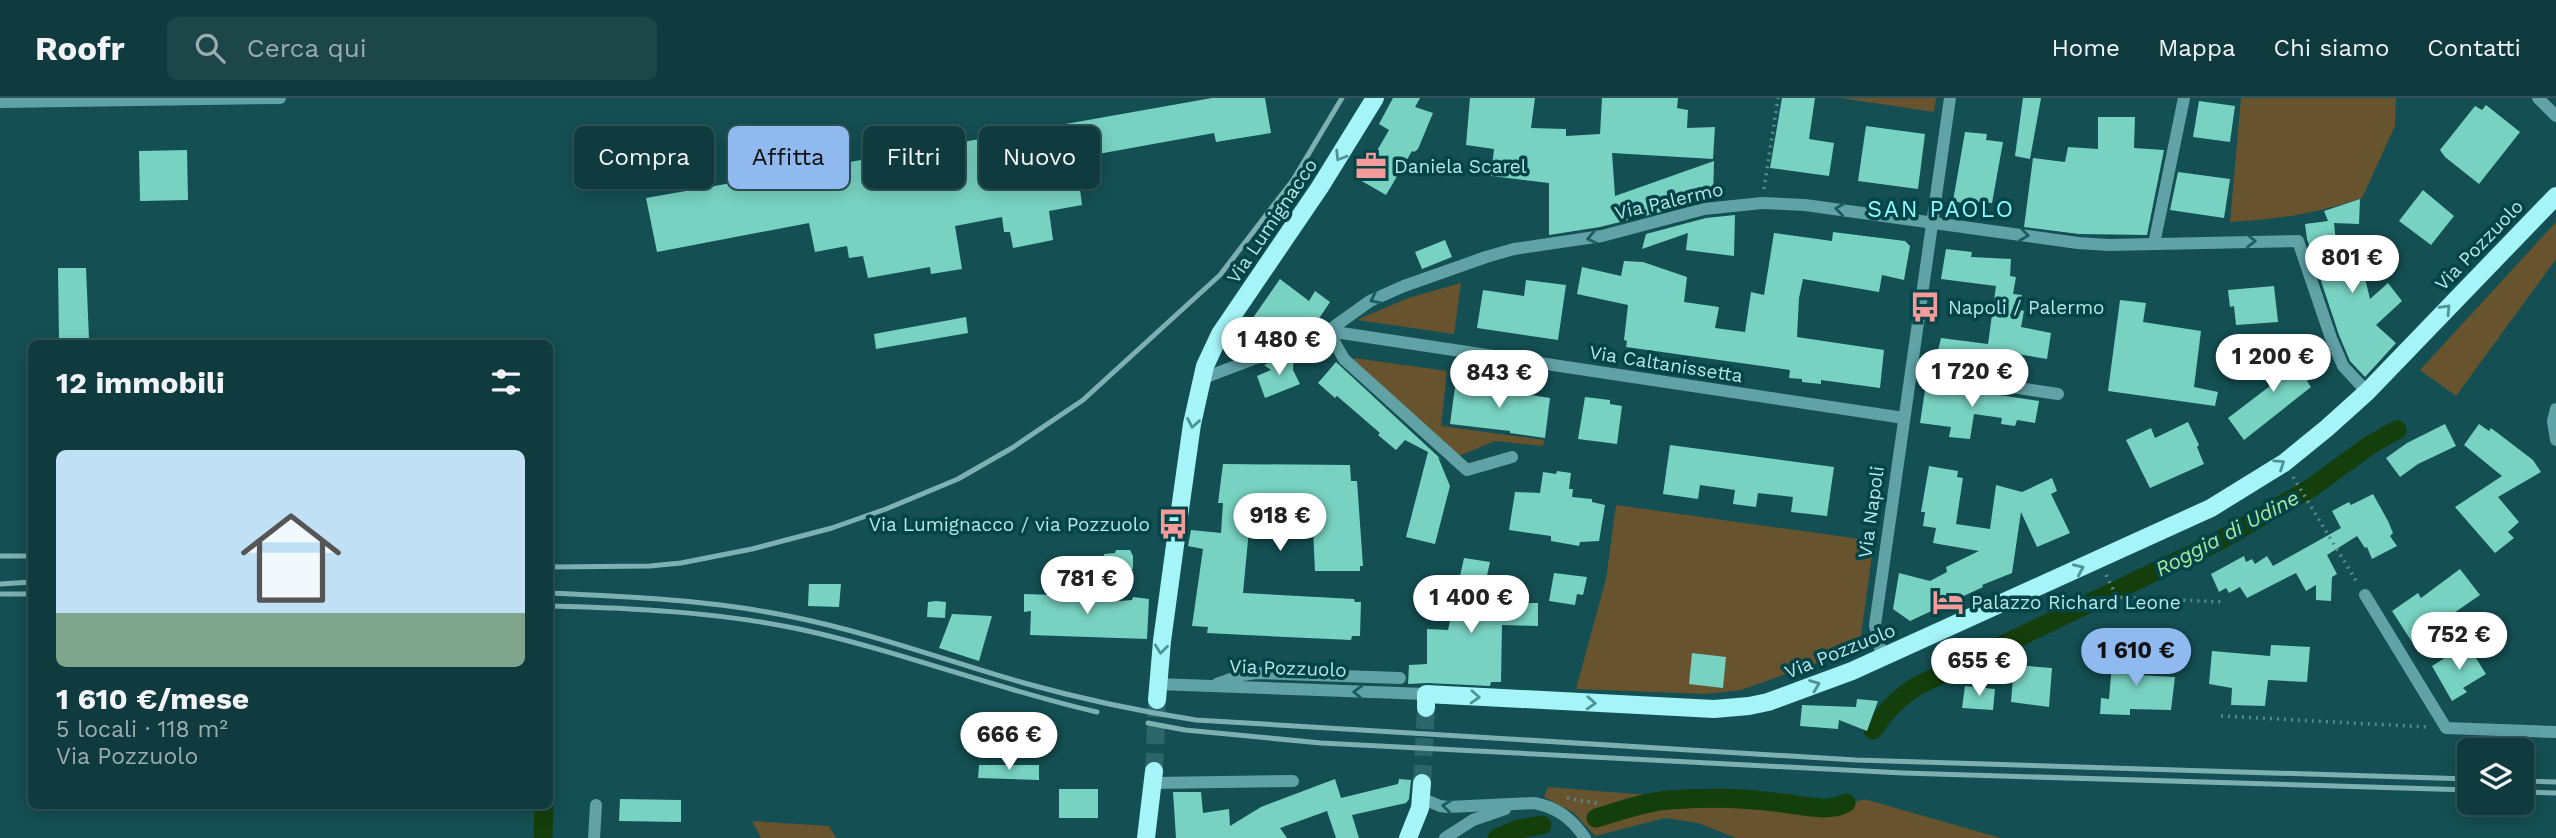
<!DOCTYPE html>
<html lang="it">
<meta charset="utf-8">
<style>
:root{--surface:#0f3b3e;--page:#1d4649;--text:#f1f3f6;--muted:#9badb0;--line:#2f5558;--accent:#90b9f0}
body{margin:0;font-family:"Work Sans",sans-serif;background:var(--page);color:var(--text);height:100vh;display:flex;flex-direction:column;font-size:26px;white-space:nowrap}
*{box-sizing:border-box;margin:0}
p{font-size:23px;color:var(--muted)}
.icon{flex:none;width:38px;height:38px;fill:none;stroke:currentColor;stroke-width:2;stroke-linecap:round;stroke-linejoin:round}
.map{position:relative;flex:1;overflow:hidden}
.details{position:absolute;left:28px;top:242px;width:525px;height:469px;display:flex;flex-direction:column;background:var(--surface);border-radius:10px;box-shadow:0 4px 18px #0003,0 0 0 2px var(--line)}
.details>*{flex:none}
.top-card{position:absolute;left:574px;top:28px;width:665px;height:63px;display:flex;gap:14px}
.tools{position:absolute;left:2457px;top:640px;display:grid;gap:14px}
.tools a{display:grid;place-items:center;width:77px;height:77px;border-radius:10px;background:var(--surface);box-shadow:0 4px 18px #0003,0 0 0 2px var(--line);font-size:35px}
.price{position:absolute;translate:-50% -60px;padding:0 16px;border-radius:24px;background:#fff;color:#222;font-size:23px;line-height:46px;filter:drop-shadow(0 2px 4px #0008)}
.price::after{content:'';position:absolute;left:50%;top:42px;width:21px;height:16px;margin-left:-10px;background:inherit;clip-path:polygon(0 0,100% 0,50% 100%)}
.price.current{background:var(--accent);color:#111}
ul{padding:0;list-style:none}
li{display:grid;align-content:center;gap:14px;height:371px;padding:0 28px}
li span{display:grid;place-items:center;height:217px;border-radius:10px;color:#555}
li>.icon{margin-inline-start:auto}
span .icon{width:126px;height:126px;fill:#fffc;stroke-width:1}
li b{font-size:30px}
h2{display:flex;justify-content:space-between;align-items:center;height:84px;padding:0 28px;font-size:30px}
.pill{padding:0 24px;border-radius:10px;background:var(--surface);box-shadow:0 4px 18px #0003,0 0 0 2px var(--line);font-size:24px;line-height:63px}
.pill.current{background:var(--accent);color:#111}
header{display:flex;align-items:center;gap:42px;box-sizing:border-box;height:98px;padding:0 35px;background:var(--surface);border-bottom:2px solid var(--line)}
header strong{font-size:33px}
nav{display:flex;gap:38px;margin-inline-start:auto;font-size:24px}
.search{width:490px;height:63px;background:var(--page);display:flex;align-items:center;gap:18px;box-sizing:border-box;padding:0 24px;border-radius:10px;color:var(--muted);font-size:26px}
.map>svg:first-child{display:block}
</style>
<header>
<strong>Roofr</strong>
<div class="search"><svg class="icon" aria-label="search" viewBox="0 0 24 24"><circle cx="10" cy="10" r="6"/><path d="M15 15l6 6"/></svg>Cerca qui</div>
<nav><a>Home</a><a>Mappa</a><a>Chi siamo</a><a>Contatti</a></nav>
</header>
<div class="map">
<svg width="2556" height="740" viewBox="0 0 2556 740">
<rect width="100%" height="100%" fill="#144f53"/>
<g fill="#68532f">
<polygon points="1840,0 1936,0 1934,14"/>
<path d="M2241,0h155l-1,28 -33,72c-47,16 -83,21 -132,24z"/>
<polygon points="2556,124 2556,161 2456,298 2420,272"/>
<polygon points="1461,185 1454,236 1357,222 1408,200"/>
<polygon points="1354,260 1447,273 1441,328 1544,342 1543,348 1495,343 1459,358 1356,267"/>
<polygon points="1616,407 1874,443 1861,537 1852,549 1823,563 1741,592 1705,596 1576,591 1606,481"/>
<polygon points="1548,689 1672,699 1700,705 1839,711 1864,701 2001,740 1736,740 1698,725 1665,720 1595,738 1574,715 1544,699"/>
<polygon points="752,723 829,728 836,740 761,740"/>
</g>
<g fill="none" stroke-linecap="round" stroke-linejoin="round">
<g stroke="#143e0b" stroke-width="19">
<path d="M1873,632c12,-19 25,-32 44,-44l300,-144 94,-54 59,-43 27,-15"/>
<path d="M1596,720c24,-7 48,-16 73,-18 37,-3 77,-2 113,3 19,2 47,10 64,0"/>
<polyline points="543,740 544,707"/>
<polyline points="1497,740 1519,731 1542,727"/>
</g>
</g>
<g fill="#78d2c1">
<polygon points="1212,0 1265,0 1271,35 1216,44 1214,35 1076,60 1082,107 1049,113 1053,142 1013,150 1010,134 1004,134 1002,119 955,128 962,171 931,176 930,169 868,180 863,158 849,160 847,148 815,154 809,125 657,154 646,100"/>
<polygon points="1393,0 1420,0 1415,9 1433,15 1418,51 1414,54 1412,53 1386,97 1360,82 1389,32 1379,26"/>
<polygon points="1470,0 1535,0 1531,30 1566,31 1566,38 1600,36 1602,0 1678,0 1677,10 1688,12 1687,30 1715,29 1713,61 1612,55 1615,98 1714,63 1713,101 1600,129 1549,137 1549,85 1491,78 1494,51 1466,47"/>
<polygon points="1782,0 1815,0 1809,41 1834,45 1829,78 1770,70"/>
<polygon points="2023,0 2041,0 2030,61 2015,58"/>
<polygon points="2199,3 2235,8 2230,44 2193,39"/>
<polygon points="2486,7 2520,34 2479,86 2445,59 2440,52 2475,8 2482,12"/>
<polygon points="2098,19 2135,19 2134,50 2164,52 2147,137 2079,136 2024,129 2033,60 2065,64 2068,49 2098,51"/>
<polygon points="1866,28 1925,36 1918,91 1858,83"/>
<polygon points="1965,34 1987,36 1986,42 2003,44 1992,105 1977,104 1976,108 1953,103"/>
<polygon points="187,52 188,102 140,103 139,53"/>
<polygon points="2178,74 2230,81 2224,120 2170,112"/>
<polygon points="2423,92 2454,118 2431,147 2399,123"/>
<polygon points="2360,101 2359,126 2334,125 2336,145 2331,146 2334,183 2364,176 2370,201 2388,185 2402,203 2376,227 2396,245 2365,279 2350,263 2339,237 2307,141 2305,126 2328,123 2324,113"/>
<polygon points="1735,117 1734,158 1686,152 1688,135 1642,151 1646,136 1706,120"/>
<polygon points="1833,134 1905,143 1910,148 1904,182 1882,177 1879,194 1803,181 1799,200 1797,239 1884,252 1880,290 1821,282 1821,286 1802,284 1802,281 1789,280 1790,272 1626,249 1627,243 1624,242 1628,207 1577,196 1582,169 1621,178 1624,163 1643,164 1687,179 1684,204 1719,209 1715,230 1745,234 1751,194 1764,197 1774,135 1832,143"/>
<polygon points="1445,142 1452,159 1422,171 1415,154"/>
<polygon points="1946,151 1972,154 1971,159 2011,161 2010,178 2016,179 2013,196 2022,197 2020,212 2024,213 2021,229 2051,235 2047,261 1994,252 1990,277 1934,269 1941,240 1988,246 1996,188 1941,181"/>
<polygon points="58,170 86,170 89,241 59,242"/>
<polygon points="1280,181 1309,203 1315,193 1330,204 1316,225 1317,228 1245,255 1234,247"/>
<polygon points="1526,182 1566,187 1558,242 1477,230 1483,192 1524,198"/>
<polygon points="2274,188 2278,224 2236,227 2234,208 2230,209 2228,192"/>
<polygon points="2120,202 2146,205 2143,224 2201,233 2194,289 2218,294 2215,308 2108,293"/>
<polygon points="966,219 968,235 876,251 874,236"/>
<polygon points="2287,248 2310,280 2307,283 2311,289 2244,342 2228,320 2274,285 2263,266"/>
<polygon points="1294,255 1293,272 1300,286 1265,300 1257,278 1271,272 1264,267"/>
<polygon points="1336,264 1443,363 1438,359 1450,388 1435,446 1406,439 1428,354 1405,342 1396,352 1378,337 1380,335 1337,298 1335,300 1318,285"/>
<polygon points="1456,282 1493,288 1493,291 1550,300 1545,340 1510,335 1510,333 1450,326"/>
<polygon points="1926,286 2039,303 2035,325 2017,322 2015,328 2001,326 2002,320 1974,316 1970,341 1949,339 1951,329 1920,325"/>
<polygon points="1585,299 1610,302 1610,306 1622,308 1617,346 1578,341"/>
<polygon points="2188,324 2199,347 2197,349 2204,366 2150,390 2126,342 2151,330 2155,340"/>
<polygon points="2445,326 2456,348 2418,366 2400,379 2386,360 2407,345"/>
<polygon points="2479,326 2489,333 2491,330 2533,362 2541,374 2498,399 2519,424 2508,434 2514,440 2495,455 2455,409 2502,378 2464,347"/>
<polygon points="1670,347 1834,369 1827,418 1791,414 1793,399 1758,395 1756,409 1733,406 1735,392 1700,387 1698,401 1663,396"/>
<polygon points="1223,366 1350,367 1351,383 1357,383 1363,468 1360,468 1360,473 1315,473 1312,411 1251,411 1243,495 1354,501 1355,504 1361,504 1360,538 1352,538 1351,542 1246,537 1207,535 1208,529 1192,528 1203,451 1188,448 1191,432 1221,435 1223,405 1218,405"/>
<polygon points="1929,368 1958,373 1957,379 1963,380 1956,426 1990,431 1996,387 2022,394 2052,380 2057,393 2051,396 2070,435 2037,449 2021,414 2012,475 1982,487 1983,489 1910,523 1893,511 1899,475 1930,483 1947,474 1946,469 1979,453 1933,445 1936,430 1923,428 1925,414 1921,414"/>
<polygon points="1557,373 1571,375 1569,391 1573,391 1572,399 1592,401 1592,404 1605,407 1599,443 1580,444 1579,448 1551,443 1551,438 1509,432 1515,394 1540,395 1543,374 1556,376"/>
<polygon points="2373,396 2388,423 2393,435 2390,438 2397,448 2372,461 2367,449 2365,450 2357,438 2327,457 2337,476 2332,479 2331,503 2316,502 2316,487 2306,493 2296,475 2247,500 2240,489 2229,495 2226,490 2219,494 2211,476 2244,458 2246,464 2252,461 2255,466 2267,458 2273,468 2341,430 2332,413 2349,404 2351,407"/>
<polygon points="1116,452 1130,452 1133,458 1133,471 1103,471 1104,456 1115,455"/>
<polygon points="1464,460 1490,464 1481,505 1538,505 1538,528 1502,527 1501,584 1491,584 1490,588 1427,585 1408,586 1409,567 1427,566 1427,531 1448,532"/>
<polygon points="2460,471 2480,497 2412,544 2392,513 2418,495 2421,500"/>
<polygon points="1554,475 1587,479 1583,497 1577,496 1575,507 1549,503"/>
<polygon points="809,486 841,486 839,509 808,508"/>
<polygon points="1055,492 1083,495 1083,501 1120,503 1132,502 1133,499 1149,501 1147,541 1030,537 1031,513 1024,514 1024,496 1055,497"/>
<polygon points="936,503 946,504 945,520 927,519 928,504"/>
<polygon points="952,516 992,518 979,563 939,550"/>
<polygon points="2467,546 2486,576 2463,590 2467,594 2452,603 2432,568"/>
<polygon points="2271,547 2310,549 2307,584 2268,582 2265,608 2231,607 2232,590 2209,586 2212,553 2270,558"/>
<polygon points="2113,554 2138,556 2136,577 2175,579 2171,612 2130,611 2130,617 2100,616 2101,600 2109,601"/>
<polygon points="1692,555 1726,559 1723,590 1689,586"/>
<polygon points="2014,567 2052,570 2049,609 2011,604"/>
<polygon points="1965,588 1995,591 1993,612 1962,610"/>
<polygon points="1857,601 1878,603 1867,633 1839,622 1838,631 1800,628 1802,607 1856,609"/>
<polygon points="979,667 1039,667 1039,682 978,680"/>
<polygon points="1335,681 1341,700 1398,686 1399,681 1411,682 1409,701 1406,705 1352,717 1359,740 1336,740 1327,713 1280,730 1287,740 1176,740 1173,694 1201,694 1203,715 1229,711 1230,728 1261,709"/>
<rect x="1059" y="691" width="39" height="29"/>
<polygon points="620,701 681,702 681,724 619,723"/>
</g>
<g fill="none" stroke-linecap="round" stroke-linejoin="round">
<g stroke="#2c666a" stroke-width="18" stroke-dasharray="18 9" stroke-linecap="butt">
<polyline points="1154,673 1157,602"/>
<polyline points="1422,685 1426,610"/>
</g>
<g stroke="#558c8f" stroke-width="3.5" stroke-dasharray="2 5" stroke-linecap="butt">
<polyline points="1764,91 1778,0"/>
<polyline points="2293,379 2358,486"/>
<polyline points="2106,477 2117,499 2223,504"/>
<polyline points="2221,618 2427,629"/>
<polyline points="1567,700 1601,706"/>
</g>
<g stroke="#60a2a6" stroke-width="12">
<polyline points="2538,0 2556,18"/>
<polyline points="0,4 280,0"/>
<polyline points="2154,146 2184,0"/>
<polyline points="1328,233 1904,320"/>
<polyline points="1328,233 1344,261 1467,372 1512,359"/>
<polyline points="1911,274 2058,296"/>
<polyline points="1201,281 1328,233 1370,203 1404,188 1486,159 1514,151 1602,138 1704,111 1762,105 1805,107 2078,145 2109,147 2298,143 2331,240 2343,268 2367,294"/>
<polyline points="2556,311 2553,323 2556,342"/>
<polyline points="2365,497 2446,630 2556,634"/>
<polyline points="1882,559 1875,527 1950,0"/>
<polyline points="1157,586 1426,596"/>
<polyline points="1217,586 1242,577 1257,575 1400,580"/>
<polyline points="1153,685 1293,683"/>
<path d="M1421,700l19,8 8,1 86,-4c23,4 38,16 51,35"/>
<polyline points="594,740 596,707"/>
<polyline points="1445,740 1473,722 1505,711"/>
</g>
<g stroke="#a5f4f8" stroke-width="18">
<polyline points="1157,602 1162,543 1176,440 1192,326 1205,268 1220,236 1320,89 1375,0"/>
<polyline points="1426,610 1426,596 1714,611 1749,608 1768,604 1852,573 2211,410 2284,365 2327,330 2367,294 2556,98"/>
<polyline points="1146,740 1154,673"/>
<polyline points="1408,740 1420,710 1422,685"/>
</g>
<g stroke="#7db0b3" stroke-width="5">
<polyline points="0,458 32,458"/>
<polyline points="550,469 650,468 681,465 752,451 832,430 886,411 958,381 1012,350 1083,302 1220,177 1293,82 1342,0"/>
<polyline points="0,486 32,484"/>
<path d="M550,495c81,4 163,7 243,24 79,16 154,44 231,66 57,16 114,28 172,37l660,40 613,19"/>
<polyline points="0,496 32,496"/>
<path d="M550,508c83,2 167,6 249,23 101,22 197,60 298,83"/>
<polyline points="1148,625 1185,632 1321,645 1903,675 2469,692"/>
<polyline points="2522,683 2556,684"/>
<polyline points="2522,694 2556,695"/>
</g>
</g>
<defs><path id="oneway-chevron" d="M-2-3.5L2.5 0L-2 3.5" fill="none" stroke-width="1.6" stroke-linecap="round" stroke-linejoin="round" transform="scale(1.75)"/></defs>
<g stroke="#4c9397">
<use href="#oneway-chevron" transform="translate(1340 58) rotate(122)"/>
<use href="#oneway-chevron" transform="translate(2446 211) rotate(-46)"/>
<use href="#oneway-chevron" transform="translate(1193 325) rotate(100)"/>
<use href="#oneway-chevron" transform="translate(2280 366) rotate(-34)"/>
<use href="#oneway-chevron" transform="translate(2079 471) rotate(-24)"/>
<use href="#oneway-chevron" transform="translate(1161 551) rotate(96)"/>
<use href="#oneway-chevron" transform="translate(1815 587) rotate(-21)"/>
<use href="#oneway-chevron" transform="translate(1475 599) rotate(3)"/>
<use href="#oneway-chevron" transform="translate(1591 605) rotate(3)"/>
</g>
<g stroke="#1a5c60">
<use href="#oneway-chevron" transform="translate(1840 111) rotate(-172)"/>
<use href="#oneway-chevron" transform="translate(2024 137) rotate(8)"/>
<use href="#oneway-chevron" transform="translate(1592 140) rotate(168)"/>
<use href="#oneway-chevron" transform="translate(2251 143)"/>
<use href="#oneway-chevron" transform="translate(1375 201) rotate(154)"/>
<use href="#oneway-chevron" transform="translate(1358 594) rotate(-178)"/>
<use href="#oneway-chevron" transform="translate(1447 708) rotate(-173)"/>
</g>
<defs>
<g id="office-bare" transform="scale(2.415)"><path d="M-6-3h4V-5.5h4V-3h4V5H-6ZM-1-4.5V-3h2v-1.5ZM-6 0V1H6V0Z" fill="#f59b9a" stroke="#034448" stroke-width="2.5" paint-order="stroke"/></g>
<g id="bus-bare" transform="scale(2.415)"><path d="M-5-6H5V4H4V6H2V4H-2V6H-4V4H-5ZM-3.5-4V0h7V-4ZM-3.5 1.2v1.5H-2V1.2ZM2 1.2v1.5H3.5V1.2Z" fill="#f59b9a" stroke="#034448" stroke-width="2.5" paint-order="stroke"/></g>
<g id="hotel-bare" transform="scale(2.415)"><path d="M-6-4.5h1.5V1H6V5H4.5V3h-9V5H-6ZM-4 0a1.8 1.8 0 1 1 3.6 0ZM.5 0V-2.5h3Q6-2.5 6 0Z" fill="#f59b9a" stroke="#034448" stroke-width="2.5" paint-order="stroke"/></g>
</defs>
<g fill-rule="evenodd">
<use href="#office-bare" x="1371" y="68"/>
<use href="#bus-bare" x="1925" y="209"/>
<use href="#bus-bare" x="1173" y="426"/>
<use href="#hotel-bare" x="1948" y="504"/>
</g>
<g text-anchor="middle" dominant-baseline="central" stroke-width="7" stroke-linejoin="round" paint-order="stroke">
<g font-size="19" fill="#b7e6e9" stroke="#034448" text-anchor="start">
<text x="1394" y="68">Daniela Scarel</text>
<text x="1948" y="209">Napoli / Palermo</text>
<text x="1150" y="426" text-anchor="end">Via Lumignacco / via Pozzuolo</text>
<text x="1971" y="504">Palazzo Richard Leone</text>
</g>
<g font-size="19" fill="#b7e6e9" stroke="#034448">
<text transform="translate(1669 103) rotate(-13)">Via Palermo</text>
<text transform="translate(1272 123) rotate(-56)">Via Lumignacco</text>
<text transform="translate(2479 147) rotate(-46)">Via Pozzuolo</text>
<text transform="translate(1666 266) rotate(9)">Via Caltanissetta</text>
<text transform="translate(1871 414) rotate(-82)">Via Napoli</text>
<text transform="translate(1840 553) rotate(-22)">Via Pozzuolo</text>
<text transform="translate(1288 570) rotate(2)">Via Pozzuolo</text>
</g>
<g font-size="21" font-style="italic" fill="#a8e79c" stroke="#034448">
<text transform="translate(2227 435) rotate(-28)">Roggia di Udine</text>
</g>
<g font-size="23" letter-spacing="2" fill="#8ff9ff" stroke="#034448">
<text x="1941" y="111">SAN PAOLO</text>
</g>
</g>
</svg>
<div class="tools">
<a><svg class="icon" aria-label="layers" viewBox="0 0 24 24"><path d="M12 4l9 5-9 5-9-5zM3 14l9 5 9-5"/></svg></a>
</div>
<b class="price" style="left:2352px;top:197px">801 €</b>
<b class="price" style="left:1279px;top:279px">1 480 €</b>
<b class="price" style="left:2273px;top:296px">1 200 €</b>
<b class="price" style="left:1972px;top:311px">1 720 €</b>
<b class="price" style="left:1499px;top:312px">843 €</b>
<b class="price" style="left:1280px;top:455px">918 €</b>
<b class="price" style="left:1087px;top:518px">781 €</b>
<b class="price" style="left:1471px;top:537px">1 400 €</b>
<b class="price" style="left:2459px;top:574px">752 €</b>
<b class="price current" style="left:2136px;top:590px">1 610 €</b>
<b class="price" style="left:1979px;top:600px">655 €</b>
<b class="price" style="left:1009px;top:674px">666 €</b>
<div class="top-card">
<a class="pill">Compra</a>
<a class="pill current">Affitta</a>
<a class="pill">Filtri</a>
<a class="pill">Nuovo</a>
</div>
<section class="details">
<h2>12 immobili<svg class="icon" aria-label="filters" viewBox="0 0 24 24"><path d="M4 7h16M4 17h16"/><circle cx="9" cy="7" r="2"/><circle cx="15" cy="17" r="2"/></svg></h2>
<ul>
<li><span style="background:linear-gradient(#bfe0f5 75%,#7fa58c 0)"><svg class="icon" aria-label="home" viewBox="0 0 24 24"><path d="M3 11l9-7 9 7M6 9v11h12V9"/></svg></span><div><b>1 610 €/mese</b><p>5 locali · 118 m²</p><p>Via Pozzuolo</p></div></li>
</ul>
</section>
</div>
